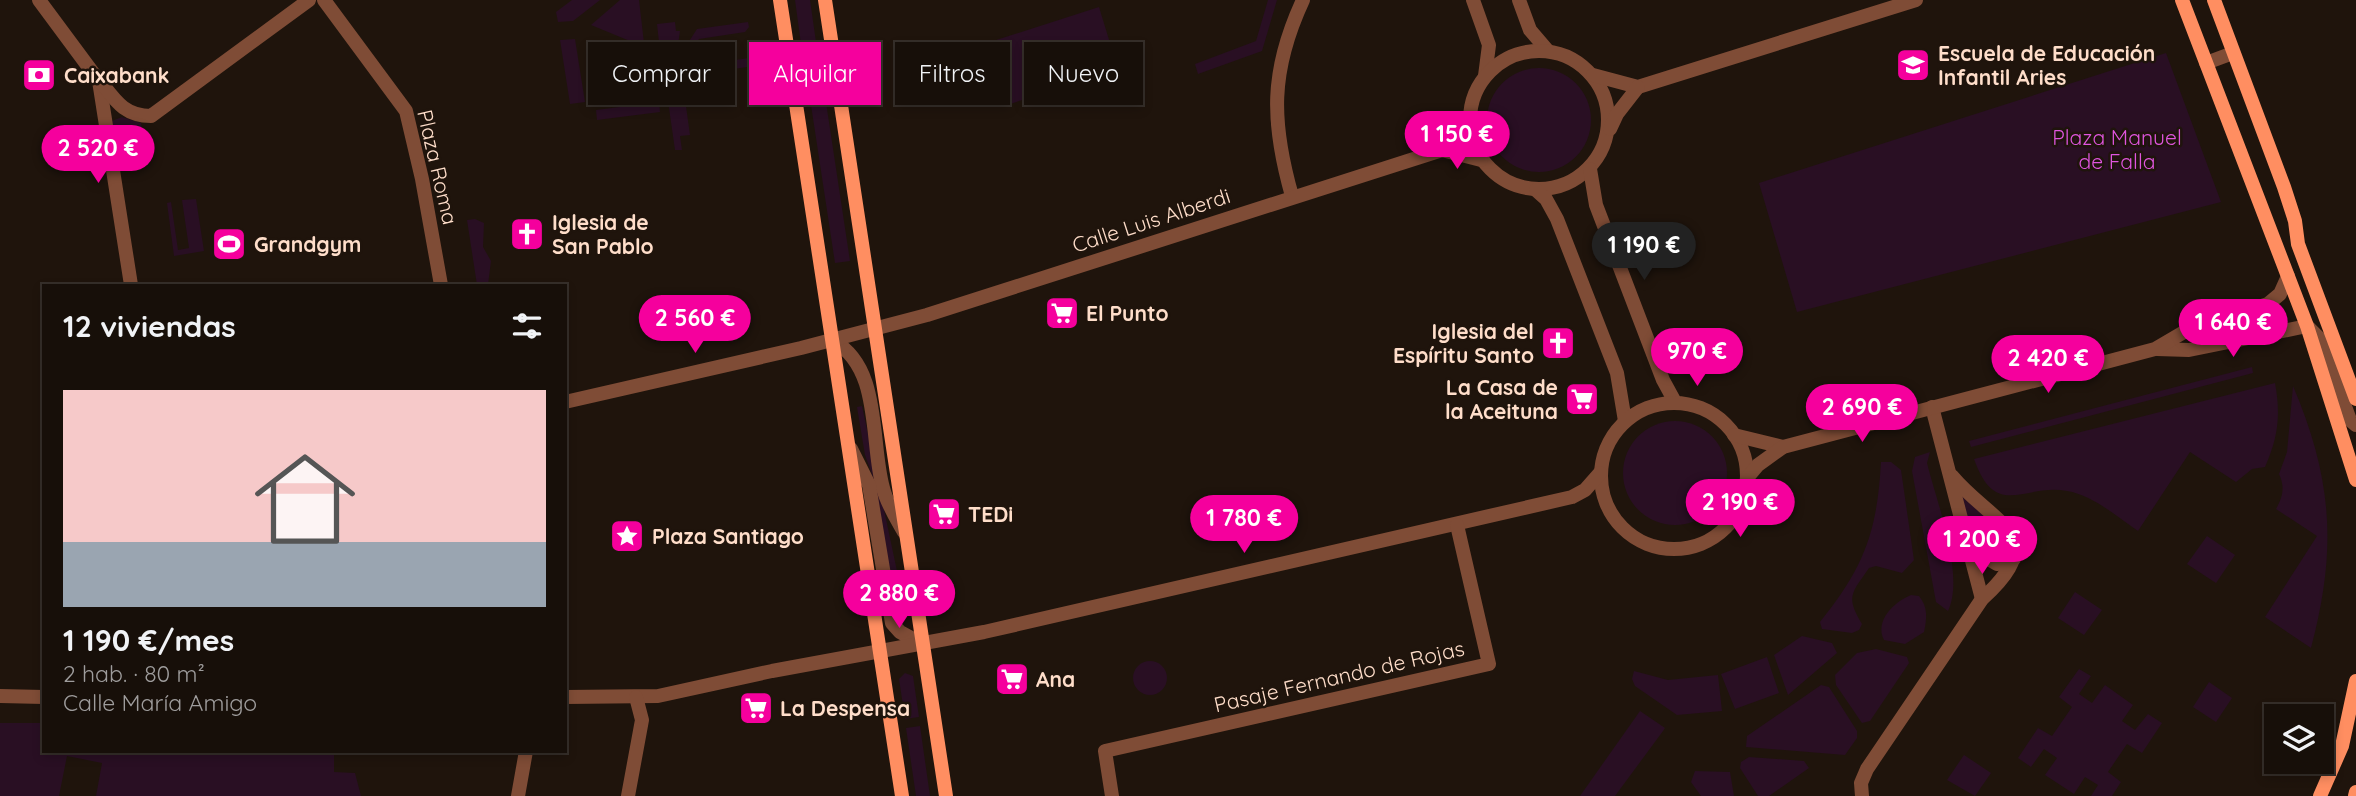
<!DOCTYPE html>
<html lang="es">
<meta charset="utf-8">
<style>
:root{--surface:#170f09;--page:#241d17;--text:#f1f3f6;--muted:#9e9c9c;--line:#362f2a;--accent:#f5009d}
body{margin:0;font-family:Quicksand,sans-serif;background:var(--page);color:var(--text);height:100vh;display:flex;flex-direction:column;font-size:26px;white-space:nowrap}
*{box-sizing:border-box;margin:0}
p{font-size:23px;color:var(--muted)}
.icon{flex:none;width:38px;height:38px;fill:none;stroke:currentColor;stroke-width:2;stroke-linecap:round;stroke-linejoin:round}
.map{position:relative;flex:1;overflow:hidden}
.drawer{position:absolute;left:42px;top:284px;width:525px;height:469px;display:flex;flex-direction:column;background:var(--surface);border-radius:0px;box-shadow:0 4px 10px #0003,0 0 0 2px var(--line)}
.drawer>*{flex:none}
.hud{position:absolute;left:588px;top:42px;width:665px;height:63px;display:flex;gap:14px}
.buttons{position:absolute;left:2264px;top:704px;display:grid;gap:14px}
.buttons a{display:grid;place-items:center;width:70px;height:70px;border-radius:0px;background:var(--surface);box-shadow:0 4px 10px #0003,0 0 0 2px var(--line);font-size:35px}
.price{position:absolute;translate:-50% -60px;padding:0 16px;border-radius:24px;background:var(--accent);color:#fff;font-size:23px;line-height:46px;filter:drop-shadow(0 2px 4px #0008)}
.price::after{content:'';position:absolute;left:50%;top:42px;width:21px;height:16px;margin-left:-10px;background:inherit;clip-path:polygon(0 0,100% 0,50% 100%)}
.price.active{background:#222;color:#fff}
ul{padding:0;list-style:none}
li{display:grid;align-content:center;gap:14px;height:371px;padding:0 21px}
li span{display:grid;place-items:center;height:217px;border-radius:0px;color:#555}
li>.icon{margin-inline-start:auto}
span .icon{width:126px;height:126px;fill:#fffc;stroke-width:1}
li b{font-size:30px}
h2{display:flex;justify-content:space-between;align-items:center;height:84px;padding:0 21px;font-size:30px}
.chip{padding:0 24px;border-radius:0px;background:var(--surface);box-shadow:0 4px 10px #0003,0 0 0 2px var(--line);font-size:24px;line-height:63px}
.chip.active{background:var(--accent);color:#fff}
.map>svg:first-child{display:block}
</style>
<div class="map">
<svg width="2356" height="796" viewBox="0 0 2356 796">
<rect width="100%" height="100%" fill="#1f140c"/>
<g fill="#290f23">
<polygon points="572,0 600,0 573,21 558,22 556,12"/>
<polygon points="620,0 639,0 644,43 642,46 591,25"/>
<polygon points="795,0 810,0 816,42 801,44"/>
<polygon points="1268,0 1277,0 1262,51 1198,74 1195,64 1256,41"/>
<polygon points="1099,7 1118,69 1007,105 990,42"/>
<polygon points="675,22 676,31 680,31 678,45 688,43 697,29 748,22 749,27 745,32 699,39 694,46 660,51 657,24"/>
<polygon points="575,39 585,102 570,104 560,40"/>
<polygon points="588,44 647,68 651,94 597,101 594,98"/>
<polygon points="2166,53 2221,202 1797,312 1759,183"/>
<polygon points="819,56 850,261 835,263 804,59"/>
<polygon points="749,58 753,59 754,66 699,74 690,65 680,67 687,80 683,81 684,90 666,92 662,64 696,59 701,65"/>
<circle cx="1539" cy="120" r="52"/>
<polygon points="685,99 690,135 680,136 682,150 675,150 668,101"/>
<polygon points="659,102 660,112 597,120 596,110"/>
<polygon points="122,117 141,123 144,142 118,156 112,121"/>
<polygon points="196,199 204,251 174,256 167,203 171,202 178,250 189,248 182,200"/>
<polygon points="475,219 484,223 483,247 491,261 488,285 477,285 467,220"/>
<polygon points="2252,367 2253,373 1971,447 1969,441"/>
<path d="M2275,383c6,32 3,55 -10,84l-13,2 -16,13 -46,-30 -52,79c-21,-14 -45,-36 -71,-40 -43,-8 -71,30 -93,-32z"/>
<path d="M2293,386c40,94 44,164 18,262l-46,-31 52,-81 -41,-27c7,-13 9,-22 3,-35l8,-22z"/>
<polygon points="862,406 897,571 889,573 874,480 865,455 857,407"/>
<circle cx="1675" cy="473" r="52"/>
<path d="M1930,452l-3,11c10,40 38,112 21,148l-12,-9 -24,-131 3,-14z"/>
<path d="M1881,462h10l10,8 13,90 -12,13 -26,-7 -7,2c-17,25 -24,28 -7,56l-3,6 -7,3 -30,-4 -2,-7c44,-55 57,-89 61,-160z"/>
<path d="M1957,490c15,19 39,30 51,51l-5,16 -7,2 -23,-18z"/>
<polygon points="2207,536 2235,555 2216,583 2187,564"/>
<polygon points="2075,592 2102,610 2084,635 2058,618"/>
<path d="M1911,595l8,1c9,11 8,22 5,36l-19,12 -21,-4c-10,-19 10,-38 27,-45z"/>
<polygon points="1802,636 1832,643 1837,653 1788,695 1774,655"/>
<polygon points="1876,649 1907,657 1909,663 1870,721 1862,723 1836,685 1835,675 1857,653"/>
<polygon points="1767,657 1779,693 1735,709 1721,674"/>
<circle cx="1150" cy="678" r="17"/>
<polygon points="2079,669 2091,676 2079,694 2092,703 2105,685 2133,705 2122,721 2135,730 2148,714 2162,723 2142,753 2127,744 2108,772 2121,782 2112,796 2091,796 2098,785 2085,777 2074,794 2045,775 2057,758 2044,749 2031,767 2018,758 2038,728 2052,736 2072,707 2059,697"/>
<polygon points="1634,671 1668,680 1718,675 1722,711 1677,715 1635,686 1632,679"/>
<polygon points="905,673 913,676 919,717 905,719 899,679"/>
<polygon points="2209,682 2232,698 2216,722 2193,707"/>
<polygon points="1821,685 1829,687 1857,731 1857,738 1845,755 1746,747 1747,736"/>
<polygon points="1640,711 1665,728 1663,731 1615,796 1580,796"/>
<polygon points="0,723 44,723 44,751 334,751 334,772 355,773 361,796 96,796 102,763 67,756 59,796 0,796"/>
<polygon points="920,726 930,796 916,796 906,728"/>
<polygon points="1964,755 1991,773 1975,796 1947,780"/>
<polygon points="1749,757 1804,761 1809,768 1769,796 1758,796 1740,768 1741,762"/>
<polygon points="1695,771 1730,772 1734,796 1701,796 1691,782"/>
</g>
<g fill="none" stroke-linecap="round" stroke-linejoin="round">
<g stroke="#7f4c36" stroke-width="14">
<polyline points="39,0 99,81 131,285"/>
<polyline points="324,0 406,111 422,179 441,285"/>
<polyline points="1473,0 1489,45 1485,76"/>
<polyline points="1519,0 1530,30 1548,51"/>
<circle cx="1539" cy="120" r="69"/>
<polyline points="2206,63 2233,53"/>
<polyline points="1593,75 1638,87 1916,0"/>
<path d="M100,81c15,19 24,35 51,35l158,-116"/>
<polyline points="1610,129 1617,114 1638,87"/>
<polyline points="1442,150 1469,116"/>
<polyline points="1590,169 1596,205 1663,380 1675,402"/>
<polyline points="1536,190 1546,199 1557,219 1617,373 1625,421"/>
<path d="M1292,196c-21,-74 -22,-125 11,-196"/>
<path d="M833,341c49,26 37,101 50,147 4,16 13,30 21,44"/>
<polyline points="2157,349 2189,350 2307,326 2320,339 2350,420 2356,425"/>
<polyline points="565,402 801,348 927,315 1442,150 1481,160"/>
<circle cx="1674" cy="476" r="73"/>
<polyline points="1932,407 1982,599"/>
<polyline points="1734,435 1783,447"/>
<polyline points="851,449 869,485 892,623 900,632 922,644"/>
<polyline points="1747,478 1758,465 1783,447 2155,349 2184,332 2268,304 2280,294 2288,276"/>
<polyline points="1968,543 1973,550 1997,564 2014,559"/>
<polyline points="0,696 44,697"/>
<polyline points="565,697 658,696 772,671 984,632 1572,497 1585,490 1600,473"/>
<polyline points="518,796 526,751"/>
<polyline points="628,796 642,720 636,697"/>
<polyline points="1112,796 1105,751 1489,664 1457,525"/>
<path d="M1862,796l-1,-13 6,-14 115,-170c71,-64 10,-75 -30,-123"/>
</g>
<g stroke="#ff8e61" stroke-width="14">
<polyline points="780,0 902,796"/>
<polyline points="825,0 946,796"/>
<polyline points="2182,0 2307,326 2356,480"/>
<polyline points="2214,0 2284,187 2295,221 2298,244 2356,399"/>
<polyline points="2320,796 2342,746 2356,681"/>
<polyline points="2355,796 2356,792"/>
</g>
</g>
<defs>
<g id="school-square" transform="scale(1.75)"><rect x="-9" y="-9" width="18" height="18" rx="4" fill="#f5009d" stroke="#1f140c"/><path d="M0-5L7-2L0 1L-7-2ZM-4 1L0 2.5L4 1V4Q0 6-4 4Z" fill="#fff"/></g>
<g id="bank-square" transform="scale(1.75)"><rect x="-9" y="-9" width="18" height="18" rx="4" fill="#f5009d" stroke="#1f140c"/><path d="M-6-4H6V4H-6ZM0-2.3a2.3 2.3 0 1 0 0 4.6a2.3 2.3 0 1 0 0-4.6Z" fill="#fff"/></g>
<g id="church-square" transform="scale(1.75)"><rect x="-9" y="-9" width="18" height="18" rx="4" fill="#f5009d" stroke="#1f140c"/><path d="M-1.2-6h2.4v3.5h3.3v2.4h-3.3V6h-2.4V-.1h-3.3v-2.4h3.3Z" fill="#fff"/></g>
<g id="stadium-square" transform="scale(1.75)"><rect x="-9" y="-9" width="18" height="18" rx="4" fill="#f5009d" stroke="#1f140c"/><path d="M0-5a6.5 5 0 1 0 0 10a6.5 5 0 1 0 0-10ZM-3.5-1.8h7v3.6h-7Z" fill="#fff"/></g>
<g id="supermarket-square" transform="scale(1.75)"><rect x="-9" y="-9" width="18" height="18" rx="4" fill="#f5009d" stroke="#1f140c"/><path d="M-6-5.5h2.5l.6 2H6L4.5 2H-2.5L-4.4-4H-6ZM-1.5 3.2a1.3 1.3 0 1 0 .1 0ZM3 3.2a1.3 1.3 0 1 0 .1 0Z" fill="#fff"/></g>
<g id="sight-square" transform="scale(1.75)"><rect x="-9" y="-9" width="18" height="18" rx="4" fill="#f5009d" stroke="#1f140c"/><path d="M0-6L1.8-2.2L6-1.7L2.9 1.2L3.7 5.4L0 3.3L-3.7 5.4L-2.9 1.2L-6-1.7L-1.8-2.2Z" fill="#fff"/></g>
</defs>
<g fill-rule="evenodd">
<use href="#school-square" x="1913" y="65"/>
<use href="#bank-square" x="39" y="75"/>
<use href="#church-square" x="527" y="234"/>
<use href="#stadium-square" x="229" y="244"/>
<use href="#supermarket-square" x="1062" y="313"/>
<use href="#church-square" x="1558" y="343"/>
<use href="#supermarket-square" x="1582" y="399"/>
<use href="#supermarket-square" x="944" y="514"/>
<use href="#sight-square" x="627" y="536"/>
<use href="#supermarket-square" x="1012" y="679"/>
<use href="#supermarket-square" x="756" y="708"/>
</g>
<g text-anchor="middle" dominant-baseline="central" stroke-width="5" stroke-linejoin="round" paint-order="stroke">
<g font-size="21" font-weight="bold" fill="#ffdeca" stroke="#1f140c" text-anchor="start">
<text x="1938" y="53">Escuela de Educación<tspan x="1938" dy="24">Infantil Aries</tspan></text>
<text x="64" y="75">Caixabank</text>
<text x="552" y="222">Iglesia de<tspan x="552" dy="24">San Pablo</tspan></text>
<text x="254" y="244">Grandgym</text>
<text x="1086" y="313">El Punto</text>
<text x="1534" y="331" text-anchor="end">Iglesia del<tspan x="1534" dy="24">Espíritu Santo</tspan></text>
<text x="1558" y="387" text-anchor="end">La Casa de<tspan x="1558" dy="24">la Aceituna</tspan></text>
<text x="968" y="514">TEDi</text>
<text x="652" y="536">Plaza Santiago</text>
<text x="1036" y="679">Ana</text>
<text x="780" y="708">La Despensa</text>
</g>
<g font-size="21" fill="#e055df" stroke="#1f140c">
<text x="2117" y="137">Plaza Manuel<tspan x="2117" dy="24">de Falla</tspan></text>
</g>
<g font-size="21" fill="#ffdeca" stroke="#1f140c">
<text transform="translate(438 167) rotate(77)">Plaza Roma</text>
<text transform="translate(1151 220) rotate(-18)">Calle Luis Alberdi</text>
<text transform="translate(1339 676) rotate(-13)">Pasaje Fernando de Rojas</text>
</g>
</g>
</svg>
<div class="buttons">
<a><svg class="icon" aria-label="layers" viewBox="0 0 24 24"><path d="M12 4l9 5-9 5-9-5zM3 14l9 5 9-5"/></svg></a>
</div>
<b class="price" style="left:1457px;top:171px">1 150 €</b>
<b class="price" style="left:98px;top:185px">2 520 €</b>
<b class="price active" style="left:1644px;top:282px">1 190 €</b>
<b class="price" style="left:695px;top:355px">2 560 €</b>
<b class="price" style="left:2233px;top:359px">1 640 €</b>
<b class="price" style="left:1697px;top:388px">970 €</b>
<b class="price" style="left:2048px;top:395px">2 420 €</b>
<b class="price" style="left:1862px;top:444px">2 690 €</b>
<b class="price" style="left:1740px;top:539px">2 190 €</b>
<b class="price" style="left:1244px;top:555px">1 780 €</b>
<b class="price" style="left:1982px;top:576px">1 200 €</b>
<b class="price" style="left:899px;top:630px">2 880 €</b>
<div class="hud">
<a class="chip">Comprar</a>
<a class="chip active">Alquilar</a>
<a class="chip">Filtros</a>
<a class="chip">Nuevo</a>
</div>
<section class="drawer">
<h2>12 viviendas<svg class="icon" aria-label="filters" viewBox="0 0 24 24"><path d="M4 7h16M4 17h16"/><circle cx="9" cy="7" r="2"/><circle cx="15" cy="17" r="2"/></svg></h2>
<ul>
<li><span style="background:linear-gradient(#f6c9c9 70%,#9aa5b1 0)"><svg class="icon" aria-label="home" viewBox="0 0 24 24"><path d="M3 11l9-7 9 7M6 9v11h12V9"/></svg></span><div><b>1 190 €/mes</b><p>2 hab. · 80 m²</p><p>Calle María Amigo</p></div></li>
</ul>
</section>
</div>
